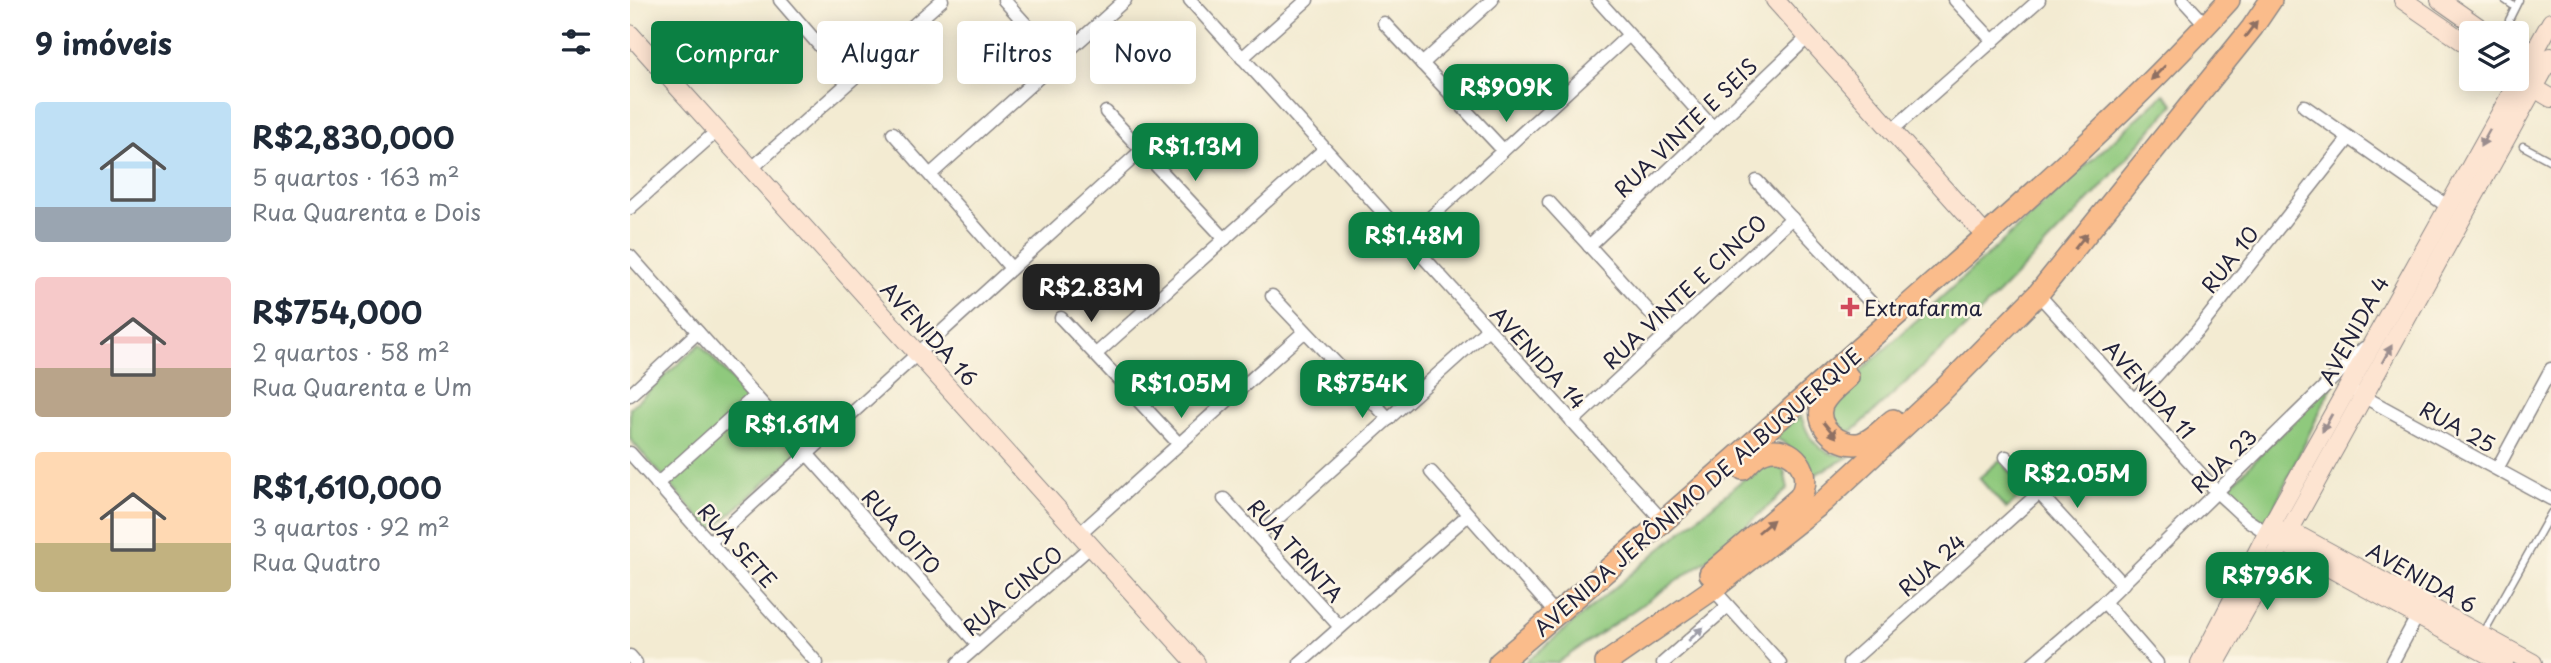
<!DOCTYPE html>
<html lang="pt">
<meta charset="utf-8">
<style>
:root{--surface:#fff;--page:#f6f6f7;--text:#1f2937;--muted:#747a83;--accent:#0b8043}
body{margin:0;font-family:"Playpen Sans",sans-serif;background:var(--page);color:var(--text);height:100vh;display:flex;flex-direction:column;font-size:26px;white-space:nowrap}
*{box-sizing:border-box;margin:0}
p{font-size:23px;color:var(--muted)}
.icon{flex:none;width:38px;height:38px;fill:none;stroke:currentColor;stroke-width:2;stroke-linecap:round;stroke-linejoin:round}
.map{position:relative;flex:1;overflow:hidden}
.drawer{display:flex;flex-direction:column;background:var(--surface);width:630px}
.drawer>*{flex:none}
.banner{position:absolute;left:21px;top:21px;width:665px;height:63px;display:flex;gap:14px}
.controls{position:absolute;left:1829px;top:21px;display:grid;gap:14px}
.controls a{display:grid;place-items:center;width:70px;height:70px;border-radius:7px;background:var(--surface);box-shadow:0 4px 18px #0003;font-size:35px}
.price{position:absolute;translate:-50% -60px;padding:0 16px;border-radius:14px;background:var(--accent);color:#fff;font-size:23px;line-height:46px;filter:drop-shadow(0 2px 4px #0008)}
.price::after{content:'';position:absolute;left:50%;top:42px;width:21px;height:16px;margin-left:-10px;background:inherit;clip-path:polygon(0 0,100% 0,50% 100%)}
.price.on{background:#222;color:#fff}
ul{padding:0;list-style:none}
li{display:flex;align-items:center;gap:21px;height:175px;padding:0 35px}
li span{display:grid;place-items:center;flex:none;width:196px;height:140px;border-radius:7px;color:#555}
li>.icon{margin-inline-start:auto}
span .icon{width:84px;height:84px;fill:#fffc;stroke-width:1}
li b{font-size:30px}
h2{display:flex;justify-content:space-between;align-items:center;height:84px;padding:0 35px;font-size:30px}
.chip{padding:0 24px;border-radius:7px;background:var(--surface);box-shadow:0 4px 18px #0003;font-size:24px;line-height:63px}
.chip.on{background:var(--accent);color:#fff}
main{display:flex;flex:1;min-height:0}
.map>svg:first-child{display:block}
</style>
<main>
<section class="drawer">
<h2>9 imóveis<svg class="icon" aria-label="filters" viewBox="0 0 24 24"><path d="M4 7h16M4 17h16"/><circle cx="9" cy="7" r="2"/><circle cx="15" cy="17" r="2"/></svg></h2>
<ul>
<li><span style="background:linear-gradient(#bfe0f5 75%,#9aa5b1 0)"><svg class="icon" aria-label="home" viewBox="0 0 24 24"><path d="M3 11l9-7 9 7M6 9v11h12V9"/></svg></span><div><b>R$2,830,000</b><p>5 quartos · 163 m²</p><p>Rua Quarenta e Dois</p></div></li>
<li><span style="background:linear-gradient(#f6c9c9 65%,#b9a48a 0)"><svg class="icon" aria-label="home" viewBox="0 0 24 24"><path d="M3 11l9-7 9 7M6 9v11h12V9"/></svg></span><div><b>R$754,000</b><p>2 quartos · 58 m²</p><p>Rua Quarenta e Um</p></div></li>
<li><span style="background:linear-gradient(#ffd9b3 65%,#c2b280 0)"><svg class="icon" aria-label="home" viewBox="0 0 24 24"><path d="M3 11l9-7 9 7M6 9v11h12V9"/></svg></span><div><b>R$1,610,000</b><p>3 quartos · 92 m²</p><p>Rua Quatro</p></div></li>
</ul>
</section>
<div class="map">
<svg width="1921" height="663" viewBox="0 0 1921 663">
<rect width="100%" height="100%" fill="#fcf5e5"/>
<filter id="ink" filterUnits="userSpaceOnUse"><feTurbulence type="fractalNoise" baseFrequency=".0143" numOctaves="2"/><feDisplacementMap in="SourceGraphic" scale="14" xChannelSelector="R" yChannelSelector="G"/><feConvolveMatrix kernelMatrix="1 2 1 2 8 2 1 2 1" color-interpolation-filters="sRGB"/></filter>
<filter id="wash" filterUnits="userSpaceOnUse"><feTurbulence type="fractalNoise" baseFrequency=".00686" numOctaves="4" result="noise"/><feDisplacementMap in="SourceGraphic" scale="28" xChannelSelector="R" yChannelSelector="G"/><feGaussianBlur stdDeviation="1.57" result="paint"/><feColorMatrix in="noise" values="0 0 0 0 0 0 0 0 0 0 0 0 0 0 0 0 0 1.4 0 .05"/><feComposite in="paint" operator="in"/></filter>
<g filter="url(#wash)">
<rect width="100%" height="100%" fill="#f3ebd2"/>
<g fill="#8fc97d" stroke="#58765c" stroke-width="2">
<polygon points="1534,94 1544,104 1466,193 1336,327 1224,430 1217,432 1205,429 1197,402"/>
<polygon points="70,344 168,453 81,531 0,439 0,408"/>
<polygon points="1710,369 1636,524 1614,511 1594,493"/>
<path d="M1171,416c6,18 13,32 32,38 6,1 11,1 16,3l-35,18 -31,-33 -11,-6z"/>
<polygon points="1370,460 1397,491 1376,509 1349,478"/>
<polygon points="1140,464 1154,470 1158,489 1077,560 927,663 895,663 1128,467"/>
</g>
</g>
<g filter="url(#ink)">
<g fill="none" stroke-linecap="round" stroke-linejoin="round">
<g stroke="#8a8686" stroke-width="9">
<g id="lane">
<polyline points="1875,0 1885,7"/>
<polyline points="1879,33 1879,20 1889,0"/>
<polyline points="1893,146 1921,161"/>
<polyline points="1853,634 1921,513"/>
</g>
</g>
<g stroke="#8a8686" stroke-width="15">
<g id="street">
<polyline points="150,0 220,81"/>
<polyline points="374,0 428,60"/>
<polyline points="560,0 1033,521"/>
<polyline points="968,0 1083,128"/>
<polyline points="1325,0 1363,41"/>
<polyline points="1553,0 1576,25"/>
<polyline points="754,23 873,150"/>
<polyline points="612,58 677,0"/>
<polyline points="792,64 862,0"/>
<polyline points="1674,106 1817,206"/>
<polyline points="476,112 595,239"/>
<polyline points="1262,130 1409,0"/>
<polyline points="263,133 381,268"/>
<polyline points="121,169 312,0"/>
<polyline points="301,174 495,0"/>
<polyline points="1127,181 1259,322"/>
<polyline points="919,202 1038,332"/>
<polyline points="0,208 87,131"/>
<polyline points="777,239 999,35"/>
<polyline points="959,246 1178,37"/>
<polyline points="0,256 348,645"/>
<polyline points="1408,294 1588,493 1616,519 1637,533"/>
<polyline points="642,296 759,419"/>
<polyline points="431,318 549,444"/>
<polyline points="466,354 695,149"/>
<polyline points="1727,393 1921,499"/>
<polyline points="0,395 68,332"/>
<polyline points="1504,400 1568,330 1719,138"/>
<polyline points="942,422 1162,218"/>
<polyline points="0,453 187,663"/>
<polyline points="1376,457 1493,584"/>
<polyline points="1867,469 1921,369"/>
<polyline points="801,472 927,615"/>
<polyline points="27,484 125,396"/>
<polyline points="594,499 710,627"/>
<polyline points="449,534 675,331"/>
<polyline points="628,536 858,329"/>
<polyline points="80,542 512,150"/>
<polyline points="1083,589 1150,663"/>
<polyline points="1474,602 1527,663"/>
<polyline points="0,656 6,663"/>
<polyline points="328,663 461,546"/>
<polyline points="670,663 838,515"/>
<polyline points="1033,663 1098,606"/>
<polyline points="1219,663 1409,493"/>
<polyline points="1403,663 1474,602 1734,348"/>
<polyline points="1762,663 1790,611"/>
</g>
</g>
<g stroke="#8a8686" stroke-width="20">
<g id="secondary">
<polyline points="1145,0 1356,236"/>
<polyline points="1773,0 1841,47"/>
<polyline points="1810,0 1857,33"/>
<polyline points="0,34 566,663"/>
<polyline points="1894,82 1921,98"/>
<polyline points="1651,532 1660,531 1903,663"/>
<polyline points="1643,537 1874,663"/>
<polyline points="1570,663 1637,533 1921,22"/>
<polyline points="1586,663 1921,57"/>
</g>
</g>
<g stroke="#8a8686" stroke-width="24">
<g id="primary">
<path d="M1218,377c-9,8 -21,17 -26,28 -8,22 19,44 40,38 12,-4 21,-15 31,-23"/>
<path d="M1080,574l89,-76c17,-24 -6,-56 -35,-46 -8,2 -15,11 -21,17"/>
<path d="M869,663c135,-114 267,-232 399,-349 114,-101 229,-201 331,-314"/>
<polyline points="976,663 1083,589 1193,502 1312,391 1408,294 1622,28 1641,0"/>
</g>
</g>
<use href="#lane" stroke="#fff" stroke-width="6"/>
<use href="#street" stroke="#fff" stroke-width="12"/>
<use href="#secondary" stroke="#fde4d1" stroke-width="18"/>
<use href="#primary" stroke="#fabc8b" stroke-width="21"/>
</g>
<defs><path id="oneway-solid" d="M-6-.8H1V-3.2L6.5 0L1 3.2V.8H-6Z" transform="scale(1.75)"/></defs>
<g fill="#8e6f63">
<use href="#oneway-solid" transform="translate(1621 29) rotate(-53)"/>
<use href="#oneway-solid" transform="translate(1528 73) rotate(135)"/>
<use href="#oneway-solid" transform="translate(1451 241) rotate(-51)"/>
<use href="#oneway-solid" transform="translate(1200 430) rotate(51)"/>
<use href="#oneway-solid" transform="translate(1136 526) rotate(-40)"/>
</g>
<g fill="#9a8d8e">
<use href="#oneway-solid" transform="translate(1855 138) rotate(119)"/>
<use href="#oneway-solid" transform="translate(1757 354) rotate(-61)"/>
<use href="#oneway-solid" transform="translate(1697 423) rotate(119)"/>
</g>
<use fill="#9c9ca7" href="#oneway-solid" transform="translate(1066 634) rotate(-42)"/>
</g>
<path fill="#d1495b" stroke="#fcf5e5" stroke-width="2.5" d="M1216.5 296.5h7v7h7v7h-7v7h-7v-7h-7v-7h7z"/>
<g text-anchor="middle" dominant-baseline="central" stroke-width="5" stroke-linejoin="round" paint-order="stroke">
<g font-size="21" fill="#22223b" stroke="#fcf5e5">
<text transform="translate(1055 127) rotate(-44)">RUA VINTE E SEIS</text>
<text transform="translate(1599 259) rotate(-52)">RUA 10</text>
<text transform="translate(1054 291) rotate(-43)">RUA VINTE E CINCO</text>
<text transform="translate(1723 330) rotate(-61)">AVENIDA 4</text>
<text transform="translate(300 333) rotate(48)">AVENIDA 16</text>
<text transform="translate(909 357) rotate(48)">AVENIDA 14</text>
<text transform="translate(1520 389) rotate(48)">AVENIDA 11</text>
<text transform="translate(1828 426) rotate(29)">RUA 25</text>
<text transform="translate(1593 460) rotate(-44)">RUA 23</text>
<text transform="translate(1067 491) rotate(-41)">AVENIDA JERÔNIMO DE ALBUQUERQUE</text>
<text transform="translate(272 531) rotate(48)">RUA OITO</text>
<text transform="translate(108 545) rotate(48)">RUA SETE</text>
<text transform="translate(666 550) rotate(48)">RUA TRINTA</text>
<text transform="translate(1301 564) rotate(-42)">RUA 24</text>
<text transform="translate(1792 577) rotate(29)">AVENIDA 6</text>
<text transform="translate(382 590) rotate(-41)">RUA CINCO</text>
</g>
<g font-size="21" fill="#22223b" stroke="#fcf5e5" text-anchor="start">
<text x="1234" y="307">Extrafarma</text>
</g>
</g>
</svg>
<div class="controls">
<a><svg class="icon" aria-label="layers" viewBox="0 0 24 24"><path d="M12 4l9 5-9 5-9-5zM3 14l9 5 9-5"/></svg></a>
</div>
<b class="price" style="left:876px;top:124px">R$909K</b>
<b class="price" style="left:565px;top:183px">R$1.13M</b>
<b class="price" style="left:784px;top:272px">R$1.48M</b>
<b class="price on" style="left:461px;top:324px">R$2.83M</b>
<b class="price" style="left:551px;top:420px">R$1.05M</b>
<b class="price" style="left:732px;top:420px">R$754K</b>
<b class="price" style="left:162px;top:461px">R$1.61M</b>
<b class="price" style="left:1447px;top:510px">R$2.05M</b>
<b class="price" style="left:1637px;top:612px">R$796K</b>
<div class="banner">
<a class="chip on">Comprar</a>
<a class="chip">Alugar</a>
<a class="chip">Filtros</a>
<a class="chip">Novo</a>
</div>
</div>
</main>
